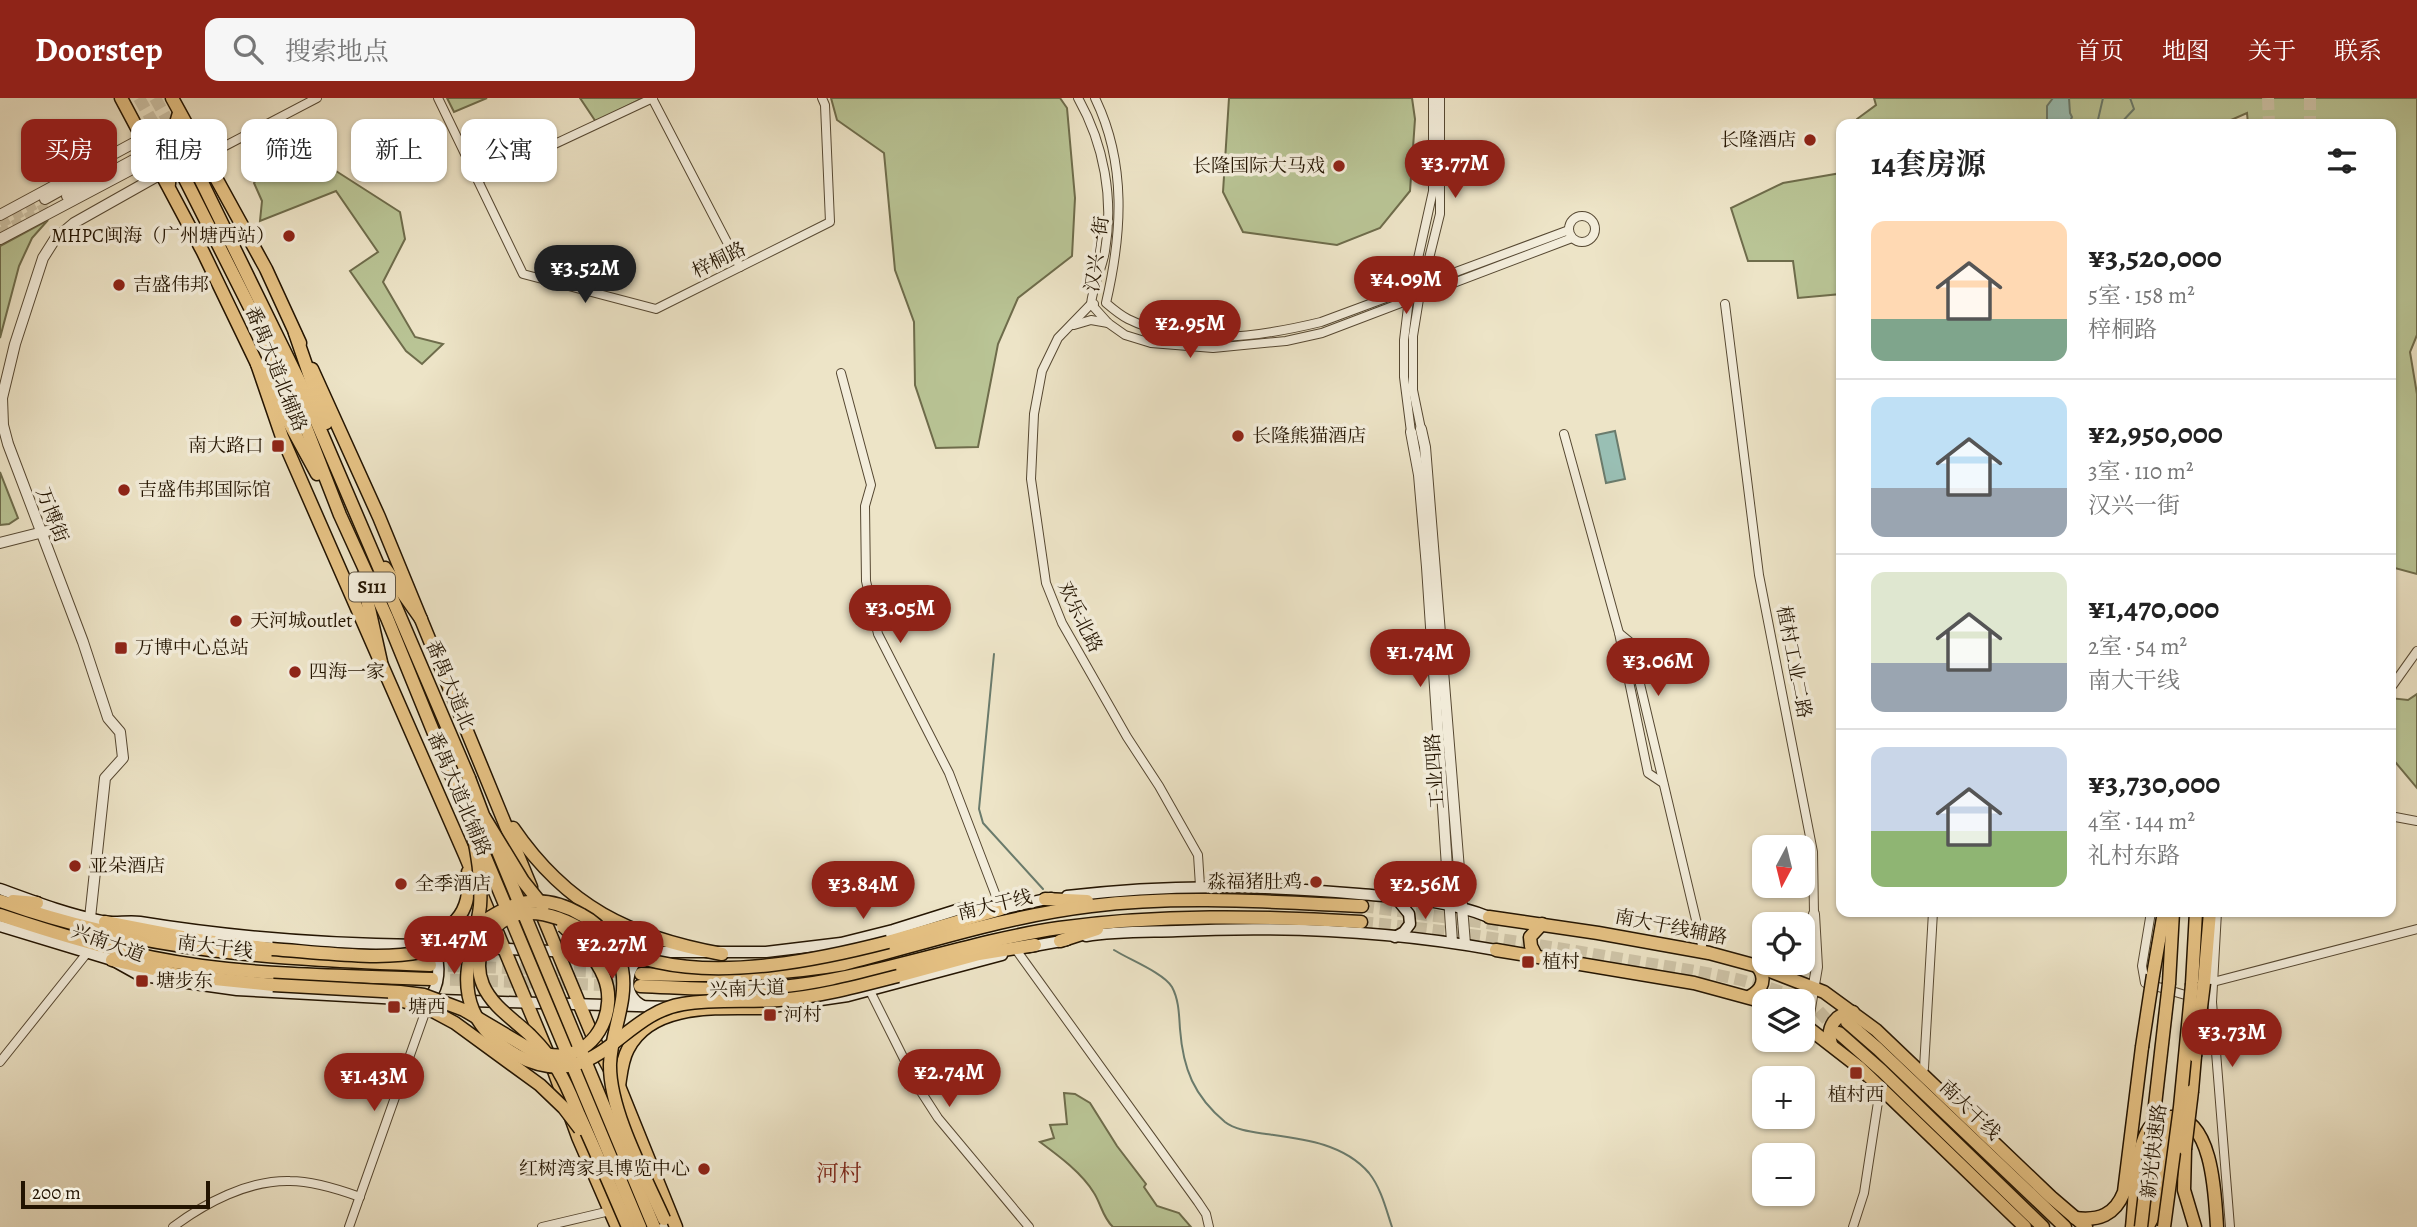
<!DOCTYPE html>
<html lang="zh">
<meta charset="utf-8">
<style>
:root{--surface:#fff;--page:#f6f6f6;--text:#222;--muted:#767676;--line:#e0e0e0;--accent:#8f2418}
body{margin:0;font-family:Alegreya,"Noto Serif SC",serif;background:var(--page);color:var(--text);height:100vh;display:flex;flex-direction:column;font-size:26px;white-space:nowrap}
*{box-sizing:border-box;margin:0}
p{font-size:23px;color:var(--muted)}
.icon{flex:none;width:38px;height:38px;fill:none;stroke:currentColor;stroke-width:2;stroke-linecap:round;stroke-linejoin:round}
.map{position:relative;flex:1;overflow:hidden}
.drawer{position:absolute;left:1836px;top:21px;width:560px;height:798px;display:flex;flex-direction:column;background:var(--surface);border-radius:14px;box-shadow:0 2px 5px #0004}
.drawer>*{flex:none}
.top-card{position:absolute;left:21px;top:21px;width:665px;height:63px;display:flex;gap:14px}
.needle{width:46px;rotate:187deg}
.buttons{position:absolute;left:1752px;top:737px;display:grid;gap:14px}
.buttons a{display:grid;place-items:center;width:63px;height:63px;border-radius:14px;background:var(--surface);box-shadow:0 2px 5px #0004;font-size:35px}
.scale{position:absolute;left:21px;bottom:18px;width:189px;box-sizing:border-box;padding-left:7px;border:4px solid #231401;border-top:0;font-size:19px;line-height:24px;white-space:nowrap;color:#231401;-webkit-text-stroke:5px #f3eddb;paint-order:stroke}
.price{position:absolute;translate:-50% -60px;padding:0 16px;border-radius:24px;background:var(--accent);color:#fff;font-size:23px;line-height:46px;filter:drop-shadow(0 2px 4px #0008)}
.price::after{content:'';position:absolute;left:50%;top:42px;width:21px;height:16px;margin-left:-10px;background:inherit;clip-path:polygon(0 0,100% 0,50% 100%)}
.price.selected{background:#222;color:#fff}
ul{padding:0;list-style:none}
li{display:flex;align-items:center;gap:21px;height:175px;padding:0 35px}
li+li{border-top:2px solid var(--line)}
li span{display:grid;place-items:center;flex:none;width:196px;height:140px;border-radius:14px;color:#555}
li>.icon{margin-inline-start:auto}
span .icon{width:84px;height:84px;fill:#fffc;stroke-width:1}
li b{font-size:30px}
h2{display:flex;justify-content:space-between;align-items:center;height:84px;padding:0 35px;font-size:30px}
.pill{padding:0 24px;border-radius:14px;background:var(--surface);box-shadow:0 2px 5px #0004;font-size:24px;line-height:63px}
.pill.selected{background:var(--accent);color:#fff}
header{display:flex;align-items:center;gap:42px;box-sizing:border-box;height:98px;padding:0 35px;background:var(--accent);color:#fff}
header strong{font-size:33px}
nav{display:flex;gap:38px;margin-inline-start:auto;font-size:24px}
.search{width:490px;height:63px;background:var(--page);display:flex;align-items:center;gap:18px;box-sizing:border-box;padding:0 24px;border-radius:14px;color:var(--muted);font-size:26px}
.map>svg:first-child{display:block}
</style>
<header>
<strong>Doorstep</strong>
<div class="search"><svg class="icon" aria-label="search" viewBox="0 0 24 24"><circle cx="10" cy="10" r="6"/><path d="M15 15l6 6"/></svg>搜索地点</div>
<nav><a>首页</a><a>地图</a><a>关于</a><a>联系</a></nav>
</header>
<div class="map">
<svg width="2417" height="1129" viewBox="0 0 2417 1129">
<rect width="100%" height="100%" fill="#ede4c7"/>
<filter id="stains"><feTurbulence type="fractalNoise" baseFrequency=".00286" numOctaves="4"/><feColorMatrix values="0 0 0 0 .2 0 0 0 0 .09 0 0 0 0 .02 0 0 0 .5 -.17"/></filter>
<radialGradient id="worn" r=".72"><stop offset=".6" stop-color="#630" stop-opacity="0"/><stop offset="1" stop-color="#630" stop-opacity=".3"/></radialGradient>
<g fill="#b9c495" stroke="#6e6c4b" stroke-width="2">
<polygon points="447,0 487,0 454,14"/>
<polygon points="580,0 643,0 596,24"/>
<polygon points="831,0 1060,0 1067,10 1075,100 1072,158 1018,200 998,246 978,349 936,350 915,287 914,224 895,172 884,55 837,22"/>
<polygon points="1229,0 1412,0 1415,21 1410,93 1380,130 1337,147 1243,134 1223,94"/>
<polygon points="1874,0 2417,0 2417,237 2410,254 2417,296 2417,476 2391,469 2390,26 2248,26 2247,15 2222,26 1856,26 1857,21 1876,7"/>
<path d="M311,57l89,57 5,27 -22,43 32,55 28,7 -21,20 -16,-13 -56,-80 28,-19 -42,-61 -76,30 2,-20 -8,-18c10,-17 39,-23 57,-28z"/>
<polygon points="1841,75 1841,196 1798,200 1793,163 1748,163 1731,110 1783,85"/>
<polygon points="48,122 32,140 19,168 0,240 0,148"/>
<polygon points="0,374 18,420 9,426 0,427"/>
<polygon points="2417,596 2417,690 2391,659 2390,600 2408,602"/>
<path d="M1064,995l11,1 15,9 27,43 29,38 -2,3 13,19 22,7 12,14h-78c-10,-9 -12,-23 -19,-34 -12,-20 -35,-37 -54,-51l14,-4 -4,-13 17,-1z"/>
</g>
<g fill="#99bfb4" stroke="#6a7b6c" stroke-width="2">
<polygon points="2053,0 2069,0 2070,15 2072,19 2069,26 2058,26 2047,22 2047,8"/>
<polygon points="1615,333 1625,381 1606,385 1596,337"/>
</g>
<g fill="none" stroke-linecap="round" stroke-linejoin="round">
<g stroke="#6a7b6c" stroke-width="2">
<polyline points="2097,26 2103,0"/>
<polyline points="2120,26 2134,11 2130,0"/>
<polyline points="994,556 979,711 983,725 1043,791"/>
<path d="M1114,852c14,9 50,23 58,37 7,13 7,28 8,42 3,40 14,67 45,93 10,8 28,10 41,12 36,5 77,9 103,39 12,15 17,36 23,54"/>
</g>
<g stroke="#cfc5a9" stroke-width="10" stroke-dasharray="10 5" stroke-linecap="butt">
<polyline points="0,126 45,101"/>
<polyline points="0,135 48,108"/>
</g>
<g stroke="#cfc5a9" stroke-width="12" stroke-dasharray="12 6" stroke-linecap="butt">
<polyline points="139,0 182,75"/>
<polyline points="155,0 192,65"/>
<polyline points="2268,0 2269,26"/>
<polyline points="2310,0 2310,26"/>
<polyline points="1362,808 1501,827"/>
<path d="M1361,824c94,9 187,24 280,40 48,8 118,17 161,39"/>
<polyline points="430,867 631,875"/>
<polyline points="432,881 631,888"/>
<polyline points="1803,904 1817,911 1839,935"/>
</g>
<g stroke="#564832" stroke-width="10">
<g id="minor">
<polyline points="438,0 523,176 656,211 830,124 825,7 822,0"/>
<polyline points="652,0 740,169"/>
<path d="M1078,0c26,46 36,101 27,153 -3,18 -12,34 -14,53l17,19 17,12 26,8 62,5 73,-7 36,-8 250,-95"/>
<path d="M1095,0c32,66 27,136 11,205 7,6 14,12 22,16 59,29 131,18 193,3l248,-92"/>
<polyline points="204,59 317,0"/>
<polyline points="478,82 653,0"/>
<circle cx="1582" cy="131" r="13"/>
<polyline points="1094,206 1091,206 1058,240 1042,273 1034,316 1031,381 1046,485 1062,525 1127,639 1159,688 1198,757 1200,788"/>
<polyline points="1725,206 1759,477 1813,754 1814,816"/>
<polyline points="1074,227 1091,222 1108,225"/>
<polyline points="841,275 871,387 865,408 866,483 878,536 949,675 1001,811"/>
<polyline points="1421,331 1413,292 1413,238 1419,201 1440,116 1440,0"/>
<polyline points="1411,334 1404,279 1404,242 1409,201 1433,93 1433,0"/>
<polyline points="1564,336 1619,535 1648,675 1663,685"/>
<polyline points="1619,535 1630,544 1702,847"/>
<polyline points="2390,591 2417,553"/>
<polyline points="2390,718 2417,723"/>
<polyline points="2151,814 2142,868 2145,885 2192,899"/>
<polyline points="2217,814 2212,904 2230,1129"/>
<polyline points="1017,853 1198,1104 1206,1116 1209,1129"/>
<polyline points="2213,884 2417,831"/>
<polyline points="870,893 918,989 938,1020 1029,1129"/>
<polyline points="0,964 87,855"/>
<polyline points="1924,970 1933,814"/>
<path d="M173,1129c32,-24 75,-47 117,-46 23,0 48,8 70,16"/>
<polyline points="349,1129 426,912"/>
<polyline points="542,1129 610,1113"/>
<polyline points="1853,1129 1864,1095 1880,991"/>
</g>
</g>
<g stroke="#564832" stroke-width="12">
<g id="tertiary">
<polyline points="67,98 150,53"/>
<polyline points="45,101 99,71"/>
<polyline points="0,117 143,40"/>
<polyline points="0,141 153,60"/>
<polyline points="1421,331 1425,349 1465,846"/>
<polyline points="1411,334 1419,377 1427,469 1452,844"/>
<polyline points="0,445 55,431"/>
<polyline points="90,820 105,680 123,660 120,634 108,620 83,544 8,346 3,327 2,300 15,246 43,160 55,141 74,125 161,76"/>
<polyline points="1807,928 1817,869 1814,816"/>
</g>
</g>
<g stroke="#231401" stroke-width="13">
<g id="secondary">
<path d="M0,791c33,12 67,25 102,32 12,3 25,-1 38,1 92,15 184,22 278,23"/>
<path d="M1067,798c100,-12 192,-11 292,-2 45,4 88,6 130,23"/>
<polyline points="0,828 112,862 139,877 180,884 237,892 400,901"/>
<path d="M1086,838c30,-5 60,-4 91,-5 106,-5 214,0 319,19"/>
<polyline points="1395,839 1404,834 1410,826 1409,816 1396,800"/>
<polyline points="441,848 572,854 766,854 841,845 893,832 963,810 1001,811 1051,800"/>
<polyline points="1028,849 1067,842"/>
<path d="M429,901c12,-16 11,-35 5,-53"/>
<polyline points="440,902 669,909"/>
<path d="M643,908c-22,-11 -18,-41 2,-52"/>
<polyline points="766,910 848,898 1002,857"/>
</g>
</g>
<g stroke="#231401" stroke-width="15">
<g id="primary">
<polyline points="121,0 203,154 257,266 282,339 465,757 548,956"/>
<polyline points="172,0 266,171 300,245"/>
<polyline points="163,69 179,15"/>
<polyline points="169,86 170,65 176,58 188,56 207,67"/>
<polyline points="312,271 379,419 531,789"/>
<path d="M513,730c54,79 116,109 209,126"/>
<polyline points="539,809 596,946 619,988 676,1129"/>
<polyline points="1489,819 1598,835 1709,855 1757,868 1824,894 1876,932 2051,1099 2086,1129"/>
<path d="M412,847c38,-15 61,-27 56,-73"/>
<polyline points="1496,852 1694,885 1764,904"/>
<polyline points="1536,858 1531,848 1530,839 1542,826"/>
<path d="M1749,899c14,-7 18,-19 8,-31"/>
<polyline points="1802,925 1860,970 2025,1129"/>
<path d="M1831,946c-5,-17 5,-31 22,-32"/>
<polyline points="554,973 578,1039 617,1129"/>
<path d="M619,988c2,-13 3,-26 9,-37 25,-49 97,-40 143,-41"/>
</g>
</g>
<g stroke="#231401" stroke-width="15">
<g id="trunk">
<polyline points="194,68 301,287 469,680"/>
<polyline points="182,75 291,291 340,417 387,520 455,687"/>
<polyline points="295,235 326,325"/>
<polyline points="257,266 317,376"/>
<polyline points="385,470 421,521"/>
<polyline points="362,479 381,564"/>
<polyline points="1045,801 1087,803"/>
<path d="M0,803c145,52 278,58 430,64"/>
<polyline points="13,803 37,805"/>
<path d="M0,817c66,22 133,42 202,51 76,10 154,10 230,13"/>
<polyline points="105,824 198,842 272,851"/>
<polyline points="1060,843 1097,831"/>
<polyline points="888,844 1001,811"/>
<polyline points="112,862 185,878 273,887"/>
<path d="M641,876c69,2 135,2 203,-10 82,-21 163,-48 247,-58 90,-11 181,-4 271,0"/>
<polyline points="2153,877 2164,814"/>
<polyline points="898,878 979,856 1035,847"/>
<polyline points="2169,885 2173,814"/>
<polyline points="2204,885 2210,814"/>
<polyline points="2192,886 2196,814"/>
<path d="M640,888c53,2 107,7 159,-1 88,-12 172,-44 260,-57 101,-14 201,-12 302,-6"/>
<polyline points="1847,924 1878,951 2065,1129"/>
<polyline points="1839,935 1882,973 2043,1129"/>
<polyline points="2192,993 2195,958"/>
<polyline points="2185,1051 2184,1092 2195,1129"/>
<path d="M2075,1120c24,3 40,-3 49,-26l18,-145"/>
<path d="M2132,1129c3,-26 3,-74 15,-95 5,-10 14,-16 26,-15 40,2 42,79 44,110"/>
<path d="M2147,1129c17,-22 13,-70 19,-98l6,-8 10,-3"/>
</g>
</g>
<use href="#minor" stroke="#f3eddb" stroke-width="8"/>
<use href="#tertiary" stroke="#f3eddb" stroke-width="10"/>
<use href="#secondary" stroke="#f3eddb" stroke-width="10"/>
<use href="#primary" stroke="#e6c284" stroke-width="12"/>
<use href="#trunk" stroke="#e6c284" stroke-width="12"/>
<g stroke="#231401" stroke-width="15" stroke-linecap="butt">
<g id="trunk-bridge">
<polyline points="469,680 486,725"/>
<polyline points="455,687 640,1129"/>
<polyline points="484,719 523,783 543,808"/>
<path d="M472,729c5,26 10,52 8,79 -4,36 -22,68 -7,104 8,19 25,35 43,45 80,42 103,-41 167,-51 32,-5 64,-2 96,-4 40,-3 80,-14 119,-24"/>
<polyline points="497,751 654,1129"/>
<path d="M272,851c43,3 109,12 149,3 62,-13 89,-79 161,-37 21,11 35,32 40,54 6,33 -11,63 -12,95 -1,46 35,112 54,155"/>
<path d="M273,887l127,7 24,3 40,15 69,41c10,3 21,6 32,4 34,-6 52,-47 39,-78 -8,-20 -25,-36 -41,-51"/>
<polyline points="394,900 429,911 455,925 540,987 564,1010 580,1031"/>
<polyline points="2142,949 2153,877"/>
<polyline points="2195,958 2204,885"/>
<polyline points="2185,1051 2192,993"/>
<path d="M628,1129c-16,-37 -32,-75 -49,-112 -6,-14 -12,-30 -20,-43 -7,-13 -19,-27 -29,-37 -17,-16 -38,-29 -47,-50 -12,-28 6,-64 36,-71 39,-8 78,28 113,41 8,3 17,5 25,7 71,16 161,-2 231,-20"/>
<polyline points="2141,1129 2169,885"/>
<polyline points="2164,1129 2180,1009 2192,886"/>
</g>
</g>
<use href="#trunk-bridge" stroke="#e6c284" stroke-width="12"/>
</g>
<g fill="#8f2418" stroke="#f3eddb" stroke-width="2.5">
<circle cx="1810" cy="42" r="7"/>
<circle cx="1339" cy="68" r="7"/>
<circle cx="289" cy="138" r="7"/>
<circle cx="119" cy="187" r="7"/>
<circle cx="1238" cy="338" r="7"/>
<rect x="271" y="341" width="14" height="14" rx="3.5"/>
<circle cx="124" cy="392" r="7"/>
<circle cx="236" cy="523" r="7"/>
<rect x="114" y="543" width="14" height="14" rx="3.5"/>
<circle cx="295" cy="574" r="7"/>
<circle cx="75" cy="768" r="7"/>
<circle cx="1316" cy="784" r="7"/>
<circle cx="401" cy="786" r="7"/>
<rect x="1521" y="857" width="14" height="14" rx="3.5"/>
<rect x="135" y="876" width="14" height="14" rx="3.5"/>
<rect x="387" y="902" width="14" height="14" rx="3.5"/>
<rect x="763" y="910" width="14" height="14" rx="3.5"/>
<rect x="1849" y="968" width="14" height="14" rx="3.5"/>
<circle cx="704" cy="1071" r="7"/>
</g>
<g text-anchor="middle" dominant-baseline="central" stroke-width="7" stroke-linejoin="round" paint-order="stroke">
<rect fill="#f3eddb" stroke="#615542" stroke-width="2" x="349" y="474.5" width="46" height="29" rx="5"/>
<g font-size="18" font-weight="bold" fill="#231401">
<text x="372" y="489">S111</text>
</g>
<g font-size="19" fill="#231401" stroke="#f3eddb" text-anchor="start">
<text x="1796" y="42" text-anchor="end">长隆酒店</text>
<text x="1325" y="68" text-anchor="end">长隆国际大马戏</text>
<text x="275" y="138" text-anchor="end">MHPC闽海（广州塘西站）</text>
<text x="133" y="187">吉盛伟邦</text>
<text x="1252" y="338">长隆熊猫酒店</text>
<text x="264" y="348" text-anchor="end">南大路口</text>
<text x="138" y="392">吉盛伟邦国际馆</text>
<text x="250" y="523">天河城outlet</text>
<text x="135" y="550">万博中心总站</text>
<text x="309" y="574">四海一家</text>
<text x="89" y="768">亚朵酒店</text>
<text x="1302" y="784" text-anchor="end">淼福猪肚鸡</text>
<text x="415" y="786">全季酒店</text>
<text x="1542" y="864">植村</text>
<text x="156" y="883">塘步东</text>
<text x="408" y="909">塘西</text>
<text x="784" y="917">河村</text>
<text x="1856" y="997" text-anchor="middle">植村西</text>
<text x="690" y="1071" text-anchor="end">红树湾家具博览中心</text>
</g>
<g font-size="19" fill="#231401" stroke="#f3eddb">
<text transform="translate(1097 156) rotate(-82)">汉兴一街</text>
<text transform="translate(719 162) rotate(-26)">梓桐路</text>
<text transform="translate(276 271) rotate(68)">番禺大道北辅路</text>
<text transform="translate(52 417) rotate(69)">万博街</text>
<text transform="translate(1080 519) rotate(64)">欢乐北路</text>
<text transform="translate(1794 564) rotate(79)">植村工业二路</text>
<text transform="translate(450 587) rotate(67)">番禺大道北</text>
<text transform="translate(1435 673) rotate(-94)">工业四路</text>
<text transform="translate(459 696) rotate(67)">番禺大道北铺路</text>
<text transform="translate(995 807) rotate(-13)">南大干线</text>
<text transform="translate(1671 829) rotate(11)">南大干线辅路</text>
<text transform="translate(108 845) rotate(20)">兴南大道</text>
<text transform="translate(215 849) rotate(7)">南大干线</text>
<text transform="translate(747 891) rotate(-2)">兴南大道</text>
<text transform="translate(1970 1012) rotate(44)">南大干线</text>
<text transform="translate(2154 1053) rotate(-83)">新光快速路</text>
</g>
<g font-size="23" fill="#7a1f14" stroke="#f3eddb">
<text x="839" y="1075">河村</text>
</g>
</g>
<rect width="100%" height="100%" filter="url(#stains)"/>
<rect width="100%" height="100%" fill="url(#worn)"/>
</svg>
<div class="buttons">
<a><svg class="needle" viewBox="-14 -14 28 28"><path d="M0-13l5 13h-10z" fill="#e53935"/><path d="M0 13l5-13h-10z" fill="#767676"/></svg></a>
<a><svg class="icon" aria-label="locate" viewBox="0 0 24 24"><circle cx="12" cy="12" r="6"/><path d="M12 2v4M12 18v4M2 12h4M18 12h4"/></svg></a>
<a><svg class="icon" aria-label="layers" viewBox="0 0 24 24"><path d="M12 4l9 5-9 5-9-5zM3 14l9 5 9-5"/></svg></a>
<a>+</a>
<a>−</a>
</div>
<div class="scale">200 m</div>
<b class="price" style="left:1455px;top:102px">¥3.77M</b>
<b class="price selected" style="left:585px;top:207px">¥3.52M</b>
<b class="price" style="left:1406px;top:218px">¥4.09M</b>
<b class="price" style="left:1190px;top:262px">¥2.95M</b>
<b class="price" style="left:900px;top:547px">¥3.05M</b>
<b class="price" style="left:1420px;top:591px">¥1.74M</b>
<b class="price" style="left:1658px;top:600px">¥3.06M</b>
<b class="price" style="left:863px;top:823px">¥3.84M</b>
<b class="price" style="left:1425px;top:823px">¥2.56M</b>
<b class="price" style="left:454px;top:878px">¥1.47M</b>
<b class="price" style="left:612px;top:883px">¥2.27M</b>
<b class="price" style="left:2232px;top:971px">¥3.73M</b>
<b class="price" style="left:949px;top:1011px">¥2.74M</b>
<b class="price" style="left:374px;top:1015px">¥1.43M</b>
<div class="top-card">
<a class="pill selected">买房</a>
<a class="pill">租房</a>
<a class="pill">筛选</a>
<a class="pill">新上</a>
<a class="pill">公寓</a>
</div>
<section class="drawer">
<h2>14套房源<svg class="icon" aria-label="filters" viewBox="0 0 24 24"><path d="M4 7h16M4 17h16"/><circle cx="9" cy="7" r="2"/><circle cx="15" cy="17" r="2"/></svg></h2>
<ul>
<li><span style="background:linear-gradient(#ffd9b3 70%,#7fa58c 0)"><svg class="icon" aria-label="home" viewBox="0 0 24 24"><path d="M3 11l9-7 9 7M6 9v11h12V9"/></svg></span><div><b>¥3,520,000</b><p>5室 · 158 m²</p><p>梓桐路</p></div></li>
<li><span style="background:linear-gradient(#bfe0f5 65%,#9aa5b1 0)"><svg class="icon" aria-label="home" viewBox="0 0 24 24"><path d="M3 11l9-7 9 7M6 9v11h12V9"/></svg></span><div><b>¥2,950,000</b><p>3室 · 110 m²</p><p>汉兴一街</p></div></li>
<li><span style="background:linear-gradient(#dfe7d0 65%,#9aa5b1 0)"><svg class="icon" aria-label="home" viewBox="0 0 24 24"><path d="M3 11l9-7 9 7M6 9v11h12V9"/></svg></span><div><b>¥1,470,000</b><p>2室 · 54 m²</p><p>南大干线</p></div></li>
<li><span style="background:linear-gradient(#c9d6e8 60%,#8fb573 0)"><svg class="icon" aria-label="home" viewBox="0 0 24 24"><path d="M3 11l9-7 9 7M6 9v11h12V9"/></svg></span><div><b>¥3,730,000</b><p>4室 · 144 m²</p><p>礼村东路</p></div></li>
</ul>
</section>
</div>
